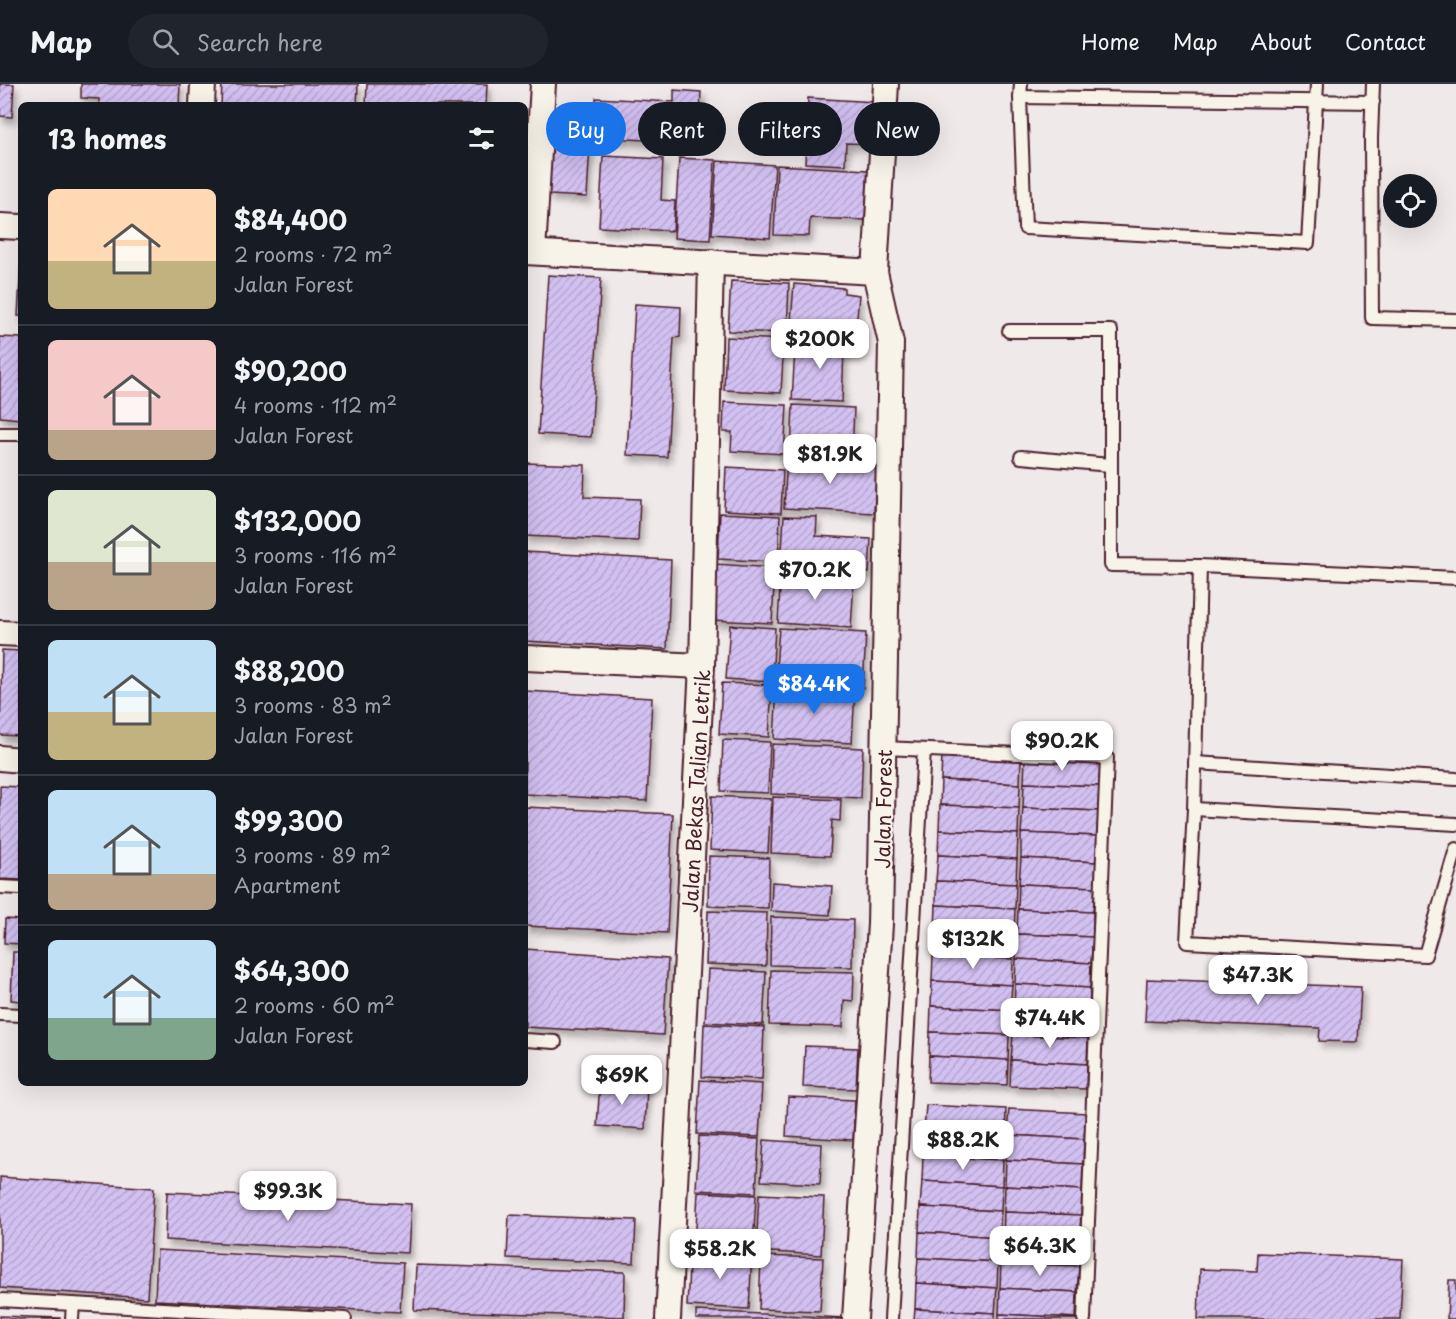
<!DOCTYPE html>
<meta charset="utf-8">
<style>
:root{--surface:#171b24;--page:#20242c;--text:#f1f3f6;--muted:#9ea1a6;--line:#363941;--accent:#1a73e8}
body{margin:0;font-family:"Playpen Sans",sans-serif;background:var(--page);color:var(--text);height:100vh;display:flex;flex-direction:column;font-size:22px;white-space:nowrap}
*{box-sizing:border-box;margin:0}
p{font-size:20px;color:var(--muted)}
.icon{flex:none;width:33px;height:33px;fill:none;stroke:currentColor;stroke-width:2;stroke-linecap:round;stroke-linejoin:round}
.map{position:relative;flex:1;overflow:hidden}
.side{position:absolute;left:18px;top:18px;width:510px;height:984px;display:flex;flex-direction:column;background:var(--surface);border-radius:9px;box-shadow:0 6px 24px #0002}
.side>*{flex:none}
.top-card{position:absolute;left:546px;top:18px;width:570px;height:54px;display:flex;gap:12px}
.buttons{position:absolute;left:1383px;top:90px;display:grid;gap:12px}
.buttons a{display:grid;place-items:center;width:54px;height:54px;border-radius:50%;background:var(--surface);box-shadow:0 6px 24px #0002;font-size:30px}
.price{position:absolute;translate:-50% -51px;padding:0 14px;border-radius:12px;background:#fff;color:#222;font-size:20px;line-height:39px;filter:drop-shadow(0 2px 3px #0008)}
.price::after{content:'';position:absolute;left:50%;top:36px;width:18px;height:14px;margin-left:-9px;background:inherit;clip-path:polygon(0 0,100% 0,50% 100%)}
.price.current{background:var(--accent);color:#fff}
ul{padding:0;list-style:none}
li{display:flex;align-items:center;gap:18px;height:150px;padding:0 30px}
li+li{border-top:2px solid var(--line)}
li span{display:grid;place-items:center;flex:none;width:168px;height:120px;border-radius:9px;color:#555}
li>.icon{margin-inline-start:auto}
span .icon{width:72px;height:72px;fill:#fffc;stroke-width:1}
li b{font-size:26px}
h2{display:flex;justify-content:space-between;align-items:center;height:72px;padding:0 30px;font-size:26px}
.pill{padding:0 21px;border-radius:27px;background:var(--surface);box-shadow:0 6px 24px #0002;font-size:21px;line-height:54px}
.pill.current{background:var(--accent);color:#fff}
header{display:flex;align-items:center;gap:36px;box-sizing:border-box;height:84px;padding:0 30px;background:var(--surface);border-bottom:2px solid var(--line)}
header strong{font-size:28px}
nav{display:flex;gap:33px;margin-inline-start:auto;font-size:21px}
.search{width:420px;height:54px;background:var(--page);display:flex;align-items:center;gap:15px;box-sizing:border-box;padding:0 21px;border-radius:33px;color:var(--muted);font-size:22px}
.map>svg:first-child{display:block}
</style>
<header>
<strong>Map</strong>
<div class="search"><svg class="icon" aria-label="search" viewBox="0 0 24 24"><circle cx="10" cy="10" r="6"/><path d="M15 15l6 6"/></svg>Search here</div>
<nav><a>Home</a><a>Map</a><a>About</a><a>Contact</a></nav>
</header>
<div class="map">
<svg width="1456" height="1235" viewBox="0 0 1456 1235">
<defs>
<pattern id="building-hatch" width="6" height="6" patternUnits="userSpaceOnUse" patternTransform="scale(1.5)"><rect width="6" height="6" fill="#d2c0f1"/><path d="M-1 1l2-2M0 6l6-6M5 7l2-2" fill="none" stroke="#b6a5cf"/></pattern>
<filter id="shadow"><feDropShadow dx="3.5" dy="6" stdDeviation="3" flood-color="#0004"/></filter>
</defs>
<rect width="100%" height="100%" fill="#f0e9ea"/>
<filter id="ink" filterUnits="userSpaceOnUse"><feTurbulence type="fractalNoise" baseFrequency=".0167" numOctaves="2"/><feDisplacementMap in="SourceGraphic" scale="12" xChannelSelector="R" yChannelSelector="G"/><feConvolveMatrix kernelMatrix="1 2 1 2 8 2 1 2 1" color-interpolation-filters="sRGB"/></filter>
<g filter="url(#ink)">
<g fill="url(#building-hatch)" stroke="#4a1f2b" stroke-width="1.5" filter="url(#shadow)">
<polygon points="0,0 14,0 12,33 0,32"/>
<polygon points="81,0 180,0 179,21 99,21 99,15 81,14"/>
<polygon points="222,0 358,0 357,21 221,21"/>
<polygon points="367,0 487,0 486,21 366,21"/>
<polygon points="674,6 701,8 699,44 680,43 680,58 594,53 596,14 674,18"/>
<polygon points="808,14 876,18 874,60 846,59 845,81 805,79"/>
<polygon points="551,60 590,61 587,113 549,111"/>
<polygon points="603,72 663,75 661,116 675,117 673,147 599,143"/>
<polygon points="679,74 715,76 710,156 674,154"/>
<polygon points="717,77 775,81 770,154 712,150"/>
<polygon points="777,81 868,86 865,136 810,134 809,152 774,151"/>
<polygon points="21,174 21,232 18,232"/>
<polygon points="548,191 601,194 591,353 538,350"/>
<polygon points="731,197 789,199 787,249 728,247"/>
<polygon points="794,200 844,204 844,209 859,211 855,255 790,250"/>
<polygon points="635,220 681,223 680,253 674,254 667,373 627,371"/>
<polygon points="0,253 21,254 21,335 0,333"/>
<polygon points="726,253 784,256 781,309 724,306"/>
<polygon points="805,254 855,256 854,267 844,266 842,318 792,316 795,264 805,265"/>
<polygon points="724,318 787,321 784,370 731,367 732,348 723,348"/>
<polygon points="793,321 854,324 852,370 791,367"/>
<polygon points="787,373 877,378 874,429 784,424"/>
<polygon points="525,379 585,381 584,413 640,415 638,457 525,452"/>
<polygon points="726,383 783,386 781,429 724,426"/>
<polygon points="720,429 780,432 778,478 718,475"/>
<polygon points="784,432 817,433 816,452 871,455 869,489 781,484"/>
<polygon points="525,468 671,476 667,565 525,557"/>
<polygon points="714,480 775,484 772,539 711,536"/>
<polygon points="781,486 802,487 802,494 854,497 851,544 778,539"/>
<polygon points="730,541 775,544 772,598 726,595"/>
<polygon points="779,544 866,549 863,604 775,598"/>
<polygon points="2,566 21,567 21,652 0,651"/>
<polygon points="722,599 772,601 769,653 719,650"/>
<polygon points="777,603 855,607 852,659 774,655"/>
<polygon points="525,607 652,614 647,717 525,710"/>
<polygon points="723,656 770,658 768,709 721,707"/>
<polygon points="772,660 863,664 861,714 771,710"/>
<polygon points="942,671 1021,674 1020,700 941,696"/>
<polygon points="1025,674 1100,677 1099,702 1024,699"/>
<polygon points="941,696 1020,700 1019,724 940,721"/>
<polygon points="1024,699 1099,702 1098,727 1023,724"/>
<polygon points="0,702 21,703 21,796 0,795"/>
<polygon points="712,712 771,715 768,769 710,766"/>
<polygon points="773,713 841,716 840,737 832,736 830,772 771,769"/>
<polygon points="940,721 1019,724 1018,750 939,746"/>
<polygon points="525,723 673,730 667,849 525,842"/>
<polygon points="1023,724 1098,727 1097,752 1021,749"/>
<polygon points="939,746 1018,750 1017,775 938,771"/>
<polygon points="1021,749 1097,752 1096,778 1021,774"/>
<polygon points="938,771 1017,775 1016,800 936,797"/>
<polygon points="709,772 769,774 768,824 708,822"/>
<polygon points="1021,774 1096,778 1095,803 1019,800"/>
<polygon points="936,797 1016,800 1015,825 936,821"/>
<polygon points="772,798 832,802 830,831 771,827"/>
<polygon points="1019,800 1095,803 1093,828 1018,825"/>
<polygon points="936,821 1015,825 1014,850 935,847"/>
<polygon points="1018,825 1093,828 1093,853 1017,850"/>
<polygon points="708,827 767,829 766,882 706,880"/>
<polygon points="771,833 853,836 852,883 770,881"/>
<polygon points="5,835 21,836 21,860 4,859"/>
<polygon points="935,847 1014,850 1013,875 933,872"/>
<polygon points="1017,850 1093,853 1091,879 1016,875"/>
<polygon points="525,865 668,875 663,951 525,943"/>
<polygon points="13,868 21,868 21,917 11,916"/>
<polygon points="933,872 1013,875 1012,901 932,897"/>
<polygon points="1016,875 1091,879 1090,904 1015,900"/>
<polygon points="708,885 766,888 763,941 705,938"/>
<polygon points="771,886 854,888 853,917 844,916 843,943 769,941"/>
<polygon points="1147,895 1361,903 1358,958 1319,957 1320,944 1145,937"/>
<polygon points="932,897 1012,901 1010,926 931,922"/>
<polygon points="1015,900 1090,904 1089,929 1014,926"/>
<polygon points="931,922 1010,926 1009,951 930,948"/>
<polygon points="1014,926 1089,929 1088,954 1013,951"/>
<polygon points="704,940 764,943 762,995 702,993"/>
<polygon points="930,948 1009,951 1008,976 929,972"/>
<polygon points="1013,951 1088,954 1087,980 1011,976"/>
<polygon points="805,962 858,964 856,1005 803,1003"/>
<polygon points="929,972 1008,976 1007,1001 928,998"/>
<polygon points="1011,976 1087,980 1086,1005 1010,1002"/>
<polygon points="700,996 762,1000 759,1053 697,1050"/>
<polygon points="600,998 647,1001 645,1045 597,1042"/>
<polygon points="788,1013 855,1016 853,1056 786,1052"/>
<polygon points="926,1021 1006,1025 1005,1051 924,1047"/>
<polygon points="1009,1025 1086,1029 1084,1055 1007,1051"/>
<polygon points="924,1047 1005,1051 1003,1076 923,1072"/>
<polygon points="1007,1051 1084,1055 1083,1080 1006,1076"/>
<polygon points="699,1052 759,1055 756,1109 696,1106"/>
<polygon points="764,1056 822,1060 820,1100 761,1097"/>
<polygon points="923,1072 1003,1076 1002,1102 922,1097"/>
<polygon points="1006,1076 1083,1080 1082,1106 1005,1102"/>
<polygon points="0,1093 154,1104 147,1214 0,1204"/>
<polygon points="922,1097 1002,1102 1001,1127 920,1123"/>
<polygon points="1005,1102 1082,1106 1081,1131 1004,1128"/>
<polygon points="167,1108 411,1120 408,1169 165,1156"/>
<polygon points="698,1108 756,1111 753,1166 695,1163"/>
<polygon points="759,1110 824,1113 821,1171 756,1167"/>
<polygon points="920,1123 1001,1127 999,1153 919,1148"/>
<polygon points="1004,1128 1081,1131 1079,1157 1003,1153"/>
<polygon points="509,1131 636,1136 634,1179 507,1174"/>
<polygon points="919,1148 999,1153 998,1178 918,1174"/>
<polygon points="1003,1153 1079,1157 1079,1182 1001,1179"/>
<polygon points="157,1166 403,1179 400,1228 155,1216"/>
<polygon points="690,1166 752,1169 749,1225 687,1222"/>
<polygon points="1258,1169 1403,1175 1400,1235 1198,1235 1200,1185 1257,1187"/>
<polygon points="761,1172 823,1174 820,1227 759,1225"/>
<polygon points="918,1174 998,1178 997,1204 916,1199"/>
<polygon points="1001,1179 1079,1182 1077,1208 1000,1204"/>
<polygon points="416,1181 625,1188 624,1233 414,1226"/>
<polygon points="1449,1196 1456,1196 1456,1235 1447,1235"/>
<polygon points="916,1199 997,1204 995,1229 915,1225"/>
<polygon points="1000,1204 1077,1208 1076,1234 999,1230"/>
<polygon points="915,1225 995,1229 995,1235 914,1235"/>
<polygon points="696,1227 845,1234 845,1235 696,1235"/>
<polygon points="999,1230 1076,1234 1076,1235 999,1235"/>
<polygon points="0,1232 60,1234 60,1235 0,1235"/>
</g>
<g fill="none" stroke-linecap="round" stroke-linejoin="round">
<g stroke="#4a1f2b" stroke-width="16">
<g id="lane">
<polyline points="1021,0 1020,13 1025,144 1308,159 1317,0"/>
<polyline points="1373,0 1371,54 1372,234 1456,236"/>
<polyline points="1020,13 1373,18"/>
<polyline points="1009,247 1111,247 1111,481 1200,482"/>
<polyline points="0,350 21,350"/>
<polyline points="1021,373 1110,381"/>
<polyline points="1456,494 1200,482 1194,725 1187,858 1425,871 1456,765"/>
<polyline points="884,664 1107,674 1084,1235"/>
<polyline points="1195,679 1456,695"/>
<polyline points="1194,725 1456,740"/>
<polyline points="0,803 21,804"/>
<polyline points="0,930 21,931"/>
<polyline points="525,956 555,958"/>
<polyline points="0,1216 345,1235"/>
<polyline points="72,1235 73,1220"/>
<polyline points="891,1235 924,666"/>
</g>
</g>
<g stroke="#4a1f2b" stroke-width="28">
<g id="street">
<polyline points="202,21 203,0"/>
<polyline points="0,142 21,143"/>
<polyline points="525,168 875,188"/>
<polyline points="533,168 543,0"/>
<polyline points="0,549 21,550"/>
<polyline points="525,574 702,582"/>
<polyline points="0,674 21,676"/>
<polyline points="668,1235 702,582 711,178"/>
<polyline points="855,1235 880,840 891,259 875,188 886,0"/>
</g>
</g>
<use href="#lane" stroke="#f7f3e8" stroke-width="12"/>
<use href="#street" stroke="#f7f3e8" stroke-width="24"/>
</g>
</g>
<g text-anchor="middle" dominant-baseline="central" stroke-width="4.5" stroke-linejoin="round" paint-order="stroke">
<g font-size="20" fill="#4a1f2b" stroke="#f7f3e8">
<text transform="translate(696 707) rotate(-87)">Jalan Bekas Talian Letrik</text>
<text transform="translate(883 725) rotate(-89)">Jalan Forest</text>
</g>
</g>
</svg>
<div class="buttons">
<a><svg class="icon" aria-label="locate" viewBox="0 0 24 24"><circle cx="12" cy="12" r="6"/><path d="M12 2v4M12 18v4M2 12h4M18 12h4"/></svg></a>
</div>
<b class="price" style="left:820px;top:286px">$200K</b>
<b class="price" style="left:830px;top:401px">$81.9K</b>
<b class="price" style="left:815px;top:517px">$70.2K</b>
<b class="price current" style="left:814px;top:631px">$84.4K</b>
<b class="price" style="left:1062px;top:688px">$90.2K</b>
<b class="price" style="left:973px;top:886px">$132K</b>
<b class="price" style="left:1258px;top:922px">$47.3K</b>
<b class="price" style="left:1050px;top:965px">$74.4K</b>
<b class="price" style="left:622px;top:1022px">$69K</b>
<b class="price" style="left:963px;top:1087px">$88.2K</b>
<b class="price" style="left:288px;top:1138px">$99.3K</b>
<b class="price" style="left:1040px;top:1193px">$64.3K</b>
<b class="price" style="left:720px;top:1196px">$58.2K</b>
<div class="top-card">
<a class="pill current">Buy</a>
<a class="pill">Rent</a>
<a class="pill">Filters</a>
<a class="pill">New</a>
</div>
<section class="side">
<h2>13 homes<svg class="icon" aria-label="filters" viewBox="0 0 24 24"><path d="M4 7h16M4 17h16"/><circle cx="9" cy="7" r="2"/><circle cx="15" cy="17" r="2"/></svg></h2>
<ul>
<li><span style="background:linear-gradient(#ffd9b3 60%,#c2b280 0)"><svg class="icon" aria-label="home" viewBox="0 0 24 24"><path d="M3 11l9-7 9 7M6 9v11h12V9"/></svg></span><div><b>$84,400</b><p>2 rooms · 72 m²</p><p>Jalan Forest</p></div></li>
<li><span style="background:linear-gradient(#f6c9c9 75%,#b9a48a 0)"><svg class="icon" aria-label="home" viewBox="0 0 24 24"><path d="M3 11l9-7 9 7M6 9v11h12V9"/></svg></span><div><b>$90,200</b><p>4 rooms · 112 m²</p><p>Jalan Forest</p></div></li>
<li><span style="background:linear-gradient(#dfe7d0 60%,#b9a48a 0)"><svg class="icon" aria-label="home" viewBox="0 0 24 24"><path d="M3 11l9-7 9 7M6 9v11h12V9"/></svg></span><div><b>$132,000</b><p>3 rooms · 116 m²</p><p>Jalan Forest</p></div></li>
<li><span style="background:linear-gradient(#bfe0f5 60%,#c2b280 0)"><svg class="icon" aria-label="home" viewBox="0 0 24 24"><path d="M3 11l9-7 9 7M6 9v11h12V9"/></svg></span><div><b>$88,200</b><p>3 rooms · 83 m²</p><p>Jalan Forest</p></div></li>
<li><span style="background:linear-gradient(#bfe0f5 70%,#b9a48a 0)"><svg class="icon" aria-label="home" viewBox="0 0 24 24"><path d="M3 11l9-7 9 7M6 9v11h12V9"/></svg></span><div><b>$99,300</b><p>3 rooms · 89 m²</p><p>Apartment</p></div></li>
<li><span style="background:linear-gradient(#bfe0f5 65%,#7fa58c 0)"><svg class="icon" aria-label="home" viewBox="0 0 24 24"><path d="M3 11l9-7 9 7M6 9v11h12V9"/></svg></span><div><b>$64,300</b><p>2 rooms · 60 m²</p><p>Jalan Forest</p></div></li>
</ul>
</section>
</div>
